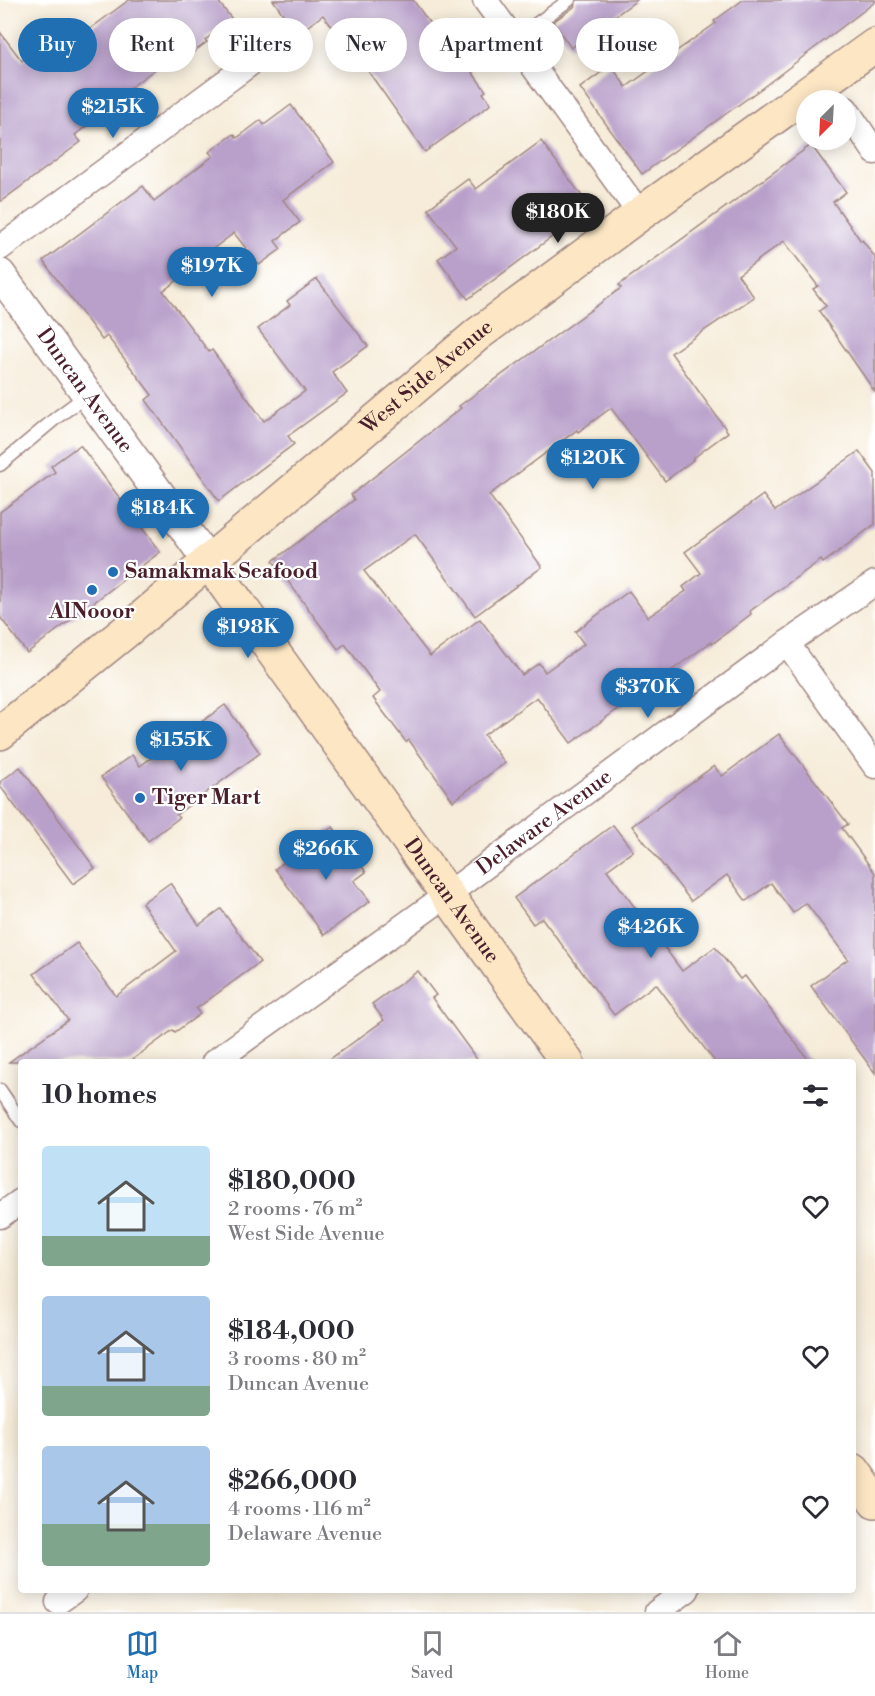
<!DOCTYPE html>
<meta charset="utf-8">
<style>
:root{--surface:#fff;--page:#f7f7f7;--text:#2b2b33;--muted:#7c7c81;--line:#e1e1e2;--accent:#1f6fb2}
body{margin:0;font-family:"Libre Bodoni",serif;background:var(--page);color:var(--text);height:100vh;display:flex;flex-direction:column;font-size:22px;white-space:nowrap}
*{box-sizing:border-box;margin:0}
p{font-size:20px;color:var(--muted)}
.icon{flex:none;width:33px;height:33px;fill:none;stroke:currentColor;stroke-width:2;stroke-linecap:round;stroke-linejoin:round}
.map{position:relative;flex:1;overflow:hidden}
.panel{position:absolute;left:18px;top:1059px;width:838px;height:534px;display:flex;flex-direction:column;background:var(--surface);border-radius:6px;box-shadow:0 3px 15px #0003}
.panel>*{flex:none}
.guide{position:absolute;left:18px;top:18px;width:840px;height:54px;display:flex;gap:12px}
.needle{width:39px;rotate:204deg}
.tools{position:absolute;left:796px;top:90px;display:grid;gap:12px}
.tools a{display:grid;place-items:center;width:60px;height:60px;border-radius:50%;background:var(--surface);box-shadow:0 3px 15px #0003;font-size:30px}
.price{position:absolute;translate:-50% -51px;padding:0 14px;border-radius:21px;background:var(--accent);color:#fff;font-size:20px;line-height:39px;filter:drop-shadow(0 2px 3px #0008)}
.price::after{content:'';position:absolute;left:50%;top:36px;width:18px;height:14px;margin-left:-9px;background:inherit;clip-path:polygon(0 0,100% 0,50% 100%)}
.price.selected{background:#222;color:#fff}
ul{padding:0;list-style:none}
li{display:flex;align-items:center;gap:18px;height:150px;padding:0 24px}
li span{display:grid;place-items:center;flex:none;width:168px;height:120px;border-radius:6px;color:#555}
li>.icon{margin-inline-start:auto}
span .icon{width:72px;height:72px;fill:#fffc;stroke-width:1}
li b{font-size:26px}
h2{display:flex;justify-content:space-between;align-items:center;height:72px;padding:0 24px;font-size:26px}
.pill{padding:0 21px;border-radius:27px;background:var(--surface);box-shadow:0 3px 15px #0003;font-size:21px;line-height:54px}
.pill.selected{background:var(--accent);color:#fff}
.dock{display:flex;justify-content:space-around;align-items:center;height:84px;border-top:2px solid var(--line);background:var(--surface);font-size:16px;color:var(--muted)}
.dock a{display:grid;justify-items:center;gap:3px}
.dock .selected{color:var(--accent)}
.map>svg:first-child{display:block}
</style>
<div class="map">
<svg width="875" height="1612" viewBox="0 0 875 1612">
<rect width="100%" height="100%" fill="#fff"/>
<filter id="ink" filterUnits="userSpaceOnUse"><feTurbulence type="fractalNoise" baseFrequency=".0167" numOctaves="2"/><feDisplacementMap in="SourceGraphic" scale="12" xChannelSelector="R" yChannelSelector="G"/><feConvolveMatrix kernelMatrix="1 2 1 2 8 2 1 2 1" color-interpolation-filters="sRGB"/></filter>
<filter id="wash" filterUnits="userSpaceOnUse"><feTurbulence type="fractalNoise" baseFrequency=".008" numOctaves="4" result="noise"/><feDisplacementMap in="SourceGraphic" scale="24" xChannelSelector="R" yChannelSelector="G"/><feGaussianBlur stdDeviation="1.35" result="paint"/><feColorMatrix in="noise" values="0 0 0 0 0 0 0 0 0 0 0 0 0 0 0 0 0 1.4 0 .05"/><feComposite in="paint" operator="in"/></filter>
<g filter="url(#wash)">
<rect width="100%" height="100%" fill="#f6ecd9"/>
<g id="blocks">
<g fill="#b9a0cb">
<polygon points="129,0 217,0 232,19 205,40 207,42 184,59 178,52 123,93 127,97 75,135 81,142 0,202 0,32 22,61 74,22 83,34"/>
<polygon points="273,0 413,0 451,53 455,49 486,91 483,93 491,104 425,152 366,68 364,69 323,15 297,34"/>
<polygon points="577,0 637,0 571,48 553,22 574,7"/>
<polygon points="743,0 875,0 875,2 762,88 642,174 580,88 611,65 626,87 716,23 714,21"/>
<polygon points="291,105 334,162 283,200 300,222 275,241 281,249 259,265 234,233 190,266 193,269 163,291 209,352 212,350 264,421 305,391 258,329 290,305 287,301 317,279 368,346 332,372 347,393 288,436 294,444 219,501 146,400 152,395 107,336 102,340 43,261 143,186 154,201 213,156 209,152 234,134 237,138 261,120 264,125"/>
<polygon points="541,141 594,212 563,235 560,231 468,299 438,259 456,246 428,209 468,179 476,189"/>
<polygon points="811,145 846,192 833,202 861,241 862,240 875,257 875,392 819,311 826,306 813,289 818,286 784,241 738,275 754,297 671,353 728,432 692,459 693,460 665,481 611,408 578,432 577,430 489,495 542,567 475,616 415,534 364,571 430,656 480,619 522,675 539,663 545,672 584,644 575,632 629,591 648,617 686,591 683,587 701,573 685,552 763,495 775,511 859,451 875,473 875,524 823,563 821,560 790,582 750,611 751,614 734,627 712,644 711,642 571,743 537,697 484,735 505,763 453,801 409,740 406,742 373,698 380,692 345,644 338,649 273,561 354,500 351,495 461,408 459,406 621,288 619,285"/>
<polygon points="80,445 160,552 27,653 0,617 0,512 55,472 51,466"/>
<polygon points="225,705 260,753 176,815 179,818 148,841 101,777 132,755 140,766"/>
<polygon points="779,734 848,824 842,828 875,873 875,1073 811,986 848,959 806,903 793,913 771,883 746,901 727,875 691,901 632,826 714,766 722,776"/>
<polygon points="20,767 95,868 73,884 0,786 0,782"/>
<polygon points="613,825 633,851 607,870 682,971 715,947 740,979 745,976 810,1062 715,1062 656,984 614,1015 542,918 533,924 514,898"/>
<polygon points="333,827 366,872 354,881 370,901 324,935 275,869"/>
<polygon points="170,883 199,925 221,909 260,962 196,1009 200,1014 175,1032 173,1030 129,1062 9,1062 68,1020 34,974 77,943 116,996 176,951 142,903"/>
<polygon points="418,971 436,995 432,998 479,1062 326,1062 384,1020 372,1004"/>
</g>
</g>
</g>
<g filter="url(#ink)">
<use href="#blocks" fill-opacity="0" stroke="#a08682" stroke-width="1.5"/>
<g fill="none" stroke-linecap="round" stroke-linejoin="round">
<g stroke="#a08682" stroke-width="15">
<g id="service">
<polyline points="514,40 569,0"/>
<polyline points="0,465 56,418 87,395"/>
<polyline points="0,1090 21,1121"/>
</g>
</g>
<g stroke="#a08682" stroke-width="27">
<g id="minor">
<polyline points="485,0 640,214"/>
<polyline points="846,109 875,152"/>
<polyline points="0,248 251,63"/>
<polyline points="787,643 875,766"/>
<path id="s1" d="M214,1062l234,-168 339,-251 88,-60"/>
<polyline points="0,1216 21,1201"/>
<polyline points="58,1602 75,1590"/>
<polyline points="657,1612 687,1590"/>
</g>
</g>
<g stroke="#a08682" stroke-width="33">
<g id="tertiary">
<path id="s2" d="M0,274l208,287"/>
</g>
</g>
<g stroke="#a08682" stroke-width="36">
<g id="secondary">
<path id="s3" d="M208,561l359,501"/>
<path id="s4" d="M0,733l125,-101 353,-298 162,-120 235,-169"/>
<polyline points="854,1471 875,1501"/>
</g>
</g>
<use href="#service" stroke="#fff" stroke-width="12"/>
<use href="#minor" stroke="#fff" stroke-width="24"/>
<use href="#tertiary" stroke="#fff" stroke-width="30"/>
<use href="#secondary" stroke="#fce6c4" stroke-width="33"/>
</g>
</g>
<g fill="#1f6fb2" stroke="#fff" stroke-width="2">
<circle cx="113" cy="572" r="6"/>
<circle cx="92" cy="590" r="6"/>
<circle cx="140" cy="798" r="6"/>
</g>
<g text-anchor="middle" dominant-baseline="central" stroke-width="4.5" stroke-linejoin="round" paint-order="stroke">
<g font-size="21" fill="#4a1f2b" stroke="#fff">
<text stroke="none"><textPath href="#s4" startOffset="556">West Side Avenue</textPath></text>
<text stroke="none"><textPath href="#s2" startOffset="144">Duncan Avenue</textPath></text>
<text stroke="none"><textPath href="#s1" startOffset="408">Delaware Avenue</textPath></text>
<text stroke="none"><textPath href="#s3" startOffset="418">Duncan Avenue</textPath></text>
</g>
<g font-size="21" font-weight="bold" fill="#4a1f2b" stroke="#fff" text-anchor="start">
<text x="125" y="572">Samakmak Seafood</text>
<text x="92" y="612" text-anchor="middle">AlNooor</text>
<text x="152" y="798">Tiger Mart</text>
</g>
</g>
</svg>
<div class="tools">
<a><svg class="needle" viewBox="-14 -14 28 28"><path d="M0-13l5 13h-10z" fill="#e53935"/><path d="M0 13l5-13h-10z" fill="#7c7c81"/></svg></a>
</div>
<b class="price" style="left:113px;top:139px">$215K</b>
<b class="price selected" style="left:558px;top:244px">$180K</b>
<b class="price" style="left:212px;top:298px">$197K</b>
<b class="price" style="left:593px;top:490px">$120K</b>
<b class="price" style="left:163px;top:540px">$184K</b>
<b class="price" style="left:248px;top:659px">$198K</b>
<b class="price" style="left:648px;top:719px">$370K</b>
<b class="price" style="left:181px;top:772px">$155K</b>
<b class="price" style="left:326px;top:881px">$266K</b>
<b class="price" style="left:651px;top:959px">$426K</b>
<div class="guide">
<a class="pill selected">Buy</a>
<a class="pill">Rent</a>
<a class="pill">Filters</a>
<a class="pill">New</a>
<a class="pill">Apartment</a>
<a class="pill">House</a>
</div>
<section class="panel">
<h2>10 homes<svg class="icon" aria-label="filters" viewBox="0 0 24 24"><path d="M4 7h16M4 17h16"/><circle cx="9" cy="7" r="2"/><circle cx="15" cy="17" r="2"/></svg></h2>
<ul>
<li><span style="background:linear-gradient(#bfe0f5 75%,#7fa58c 0)"><svg class="icon" aria-label="home" viewBox="0 0 24 24"><path d="M3 11l9-7 9 7M6 9v11h12V9"/></svg></span><div><b>$180,000</b><p>2 rooms · 76 m²</p><p>West Side Avenue</p></div><svg class="icon" aria-label="heart" viewBox="0 0 24 24"><path d="M12 20l-8-8c-3-5 5-10 8-4 3-6 11-1 8 4z"/></svg></li>
<li><span style="background:linear-gradient(#a9c7e8 75%,#7fa58c 0)"><svg class="icon" aria-label="home" viewBox="0 0 24 24"><path d="M3 11l9-7 9 7M6 9v11h12V9"/></svg></span><div><b>$184,000</b><p>3 rooms · 80 m²</p><p>Duncan Avenue</p></div><svg class="icon" aria-label="heart" viewBox="0 0 24 24"><path d="M12 20l-8-8c-3-5 5-10 8-4 3-6 11-1 8 4z"/></svg></li>
<li><span style="background:linear-gradient(#a9c7e8 65%,#7fa58c 0)"><svg class="icon" aria-label="home" viewBox="0 0 24 24"><path d="M3 11l9-7 9 7M6 9v11h12V9"/></svg></span><div><b>$266,000</b><p>4 rooms · 116 m²</p><p>Delaware Avenue</p></div><svg class="icon" aria-label="heart" viewBox="0 0 24 24"><path d="M12 20l-8-8c-3-5 5-10 8-4 3-6 11-1 8 4z"/></svg></li>
</ul>
</section>
</div>
<nav class="dock">
<a class="selected"><svg class="icon" aria-label="map" viewBox="0 0 24 24"><path d="M3 6l6-2 6 2 6-2v14l-6 2-6-2-6 2zM9 4v14M15 6v14"/></svg>Map</a>
<a><svg class="icon" aria-label="saved" viewBox="0 0 24 24"><path d="M7 4h10v16l-5-4-5 4z"/></svg>Saved</a>
<a><svg class="icon" aria-label="home" viewBox="0 0 24 24"><path d="M3 11l9-7 9 7M6 9v11h12V9"/></svg>Home</a>
</nav>
